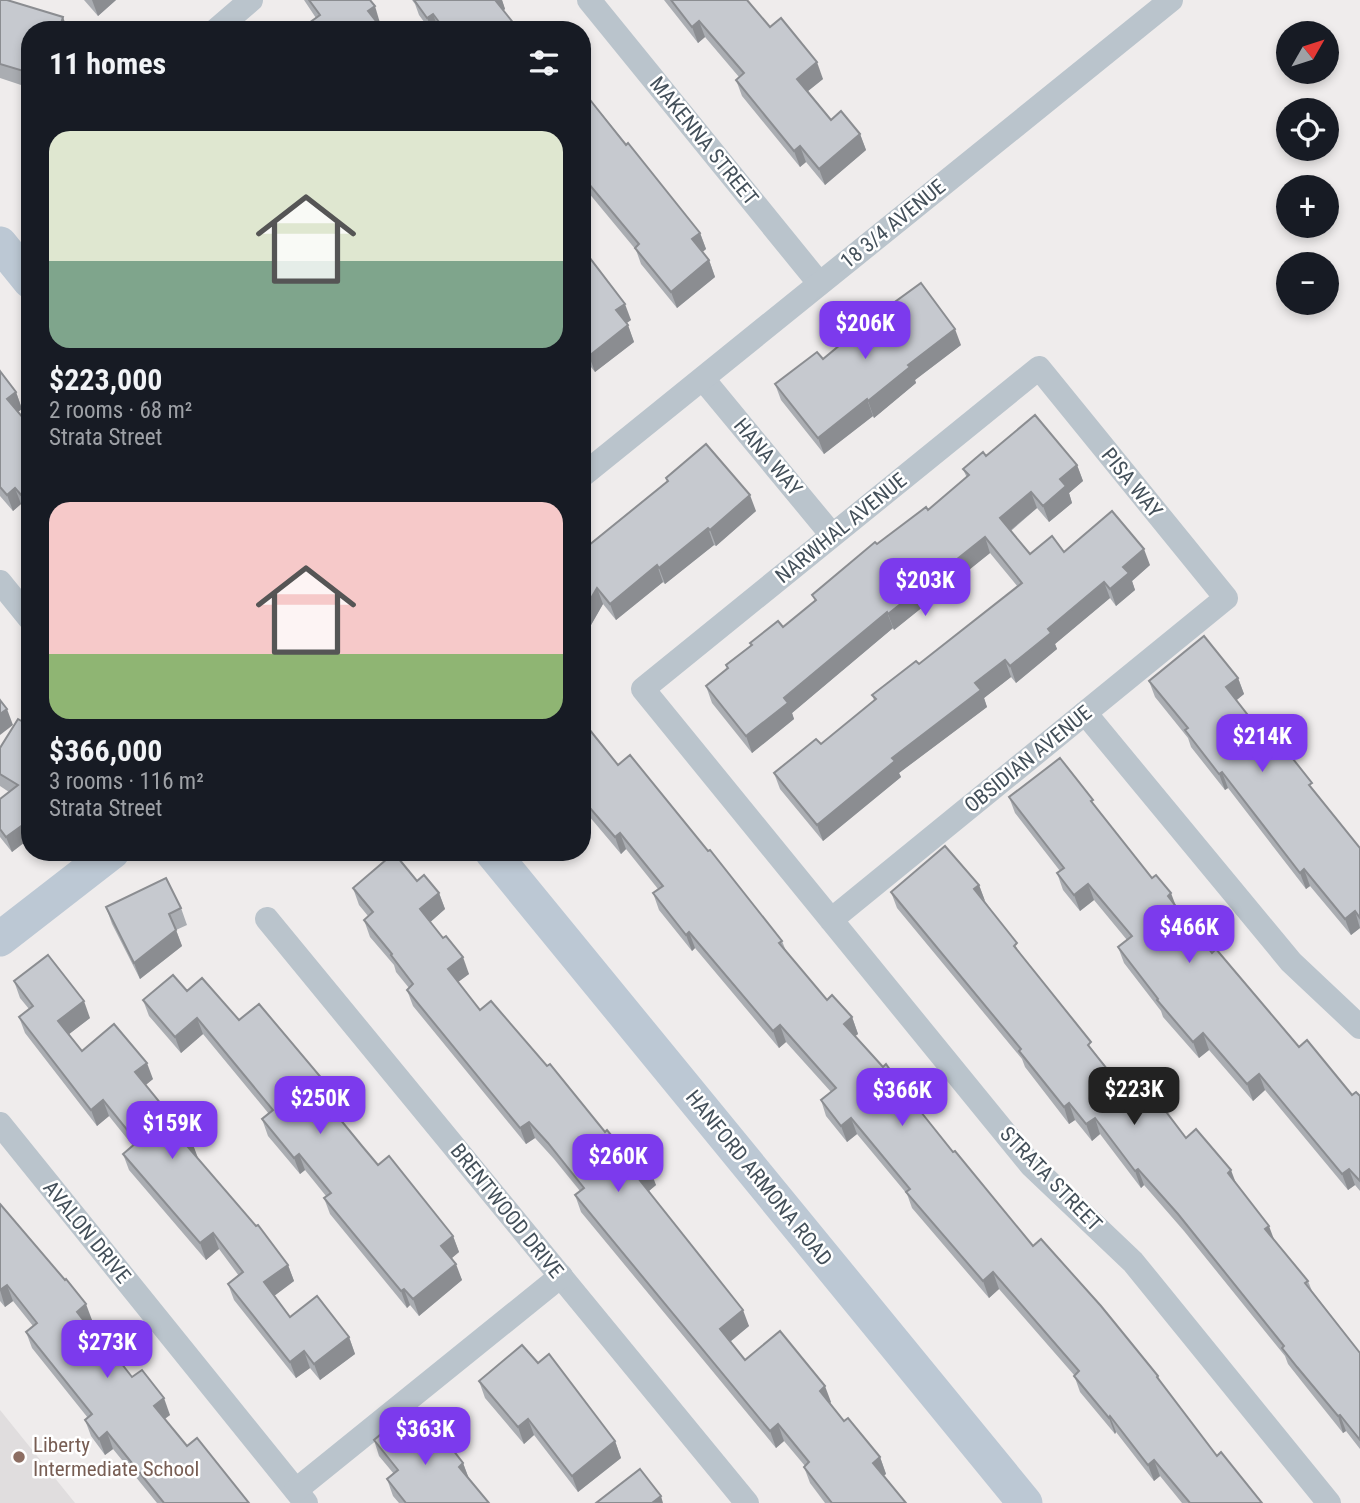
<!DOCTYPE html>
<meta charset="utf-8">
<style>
:root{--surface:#171b24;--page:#20242c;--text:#f1f3f6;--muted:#9ea1a6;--accent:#7c3aed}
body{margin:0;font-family:"Roboto Condensed",sans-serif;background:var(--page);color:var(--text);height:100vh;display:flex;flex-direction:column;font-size:26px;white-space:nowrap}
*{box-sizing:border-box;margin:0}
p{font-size:23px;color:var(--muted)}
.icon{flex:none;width:38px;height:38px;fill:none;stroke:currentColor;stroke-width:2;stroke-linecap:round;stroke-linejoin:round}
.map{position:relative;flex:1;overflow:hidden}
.drawer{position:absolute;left:21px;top:21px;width:570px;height:840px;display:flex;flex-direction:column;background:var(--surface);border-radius:28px;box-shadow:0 4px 10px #0003}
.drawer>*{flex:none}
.needle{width:46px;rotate:51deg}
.fabs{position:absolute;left:1276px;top:21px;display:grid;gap:14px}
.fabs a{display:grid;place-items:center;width:63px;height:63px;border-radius:50%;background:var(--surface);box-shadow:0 4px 10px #0003;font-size:35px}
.price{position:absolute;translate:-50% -60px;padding:0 16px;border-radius:14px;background:var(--accent);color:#fff;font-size:23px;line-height:46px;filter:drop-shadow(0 2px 4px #0008)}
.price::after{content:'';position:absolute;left:50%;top:42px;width:21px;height:16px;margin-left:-10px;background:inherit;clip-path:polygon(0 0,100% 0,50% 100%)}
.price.selected{background:#222;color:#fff}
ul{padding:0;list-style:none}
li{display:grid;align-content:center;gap:14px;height:371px;padding:0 28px}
li span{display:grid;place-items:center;height:217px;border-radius:21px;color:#555}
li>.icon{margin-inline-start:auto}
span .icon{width:126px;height:126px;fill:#fffc;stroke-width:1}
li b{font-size:30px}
h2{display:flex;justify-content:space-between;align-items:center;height:84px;padding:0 28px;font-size:30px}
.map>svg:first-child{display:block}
</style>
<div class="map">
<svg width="1360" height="1503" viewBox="0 0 1360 1503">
<rect width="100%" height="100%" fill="#efecec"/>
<polygon fill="#e0ddde" points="0,1410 75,1503 0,1503"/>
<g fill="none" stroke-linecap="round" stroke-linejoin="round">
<g stroke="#bac4cc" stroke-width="24">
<polyline points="589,0 819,283"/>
<polyline points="216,30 251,0"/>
<polyline points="703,379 832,535"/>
<polyline points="583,475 1171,0"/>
<polyline points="0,582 30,619"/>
<polyline points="1085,713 1291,962 1360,1027"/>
<polyline points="267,919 747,1503"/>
<polyline points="831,920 1226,598 1039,368 643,689 1031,1165 1133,1262 1329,1503"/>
<polyline points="0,1124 306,1503"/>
<polyline points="296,1490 561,1276"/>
</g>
<g stroke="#bcc8d4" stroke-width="35">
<polyline points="0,244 30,281"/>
<polyline points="492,852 1025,1503"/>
<polyline points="0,939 112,852"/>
</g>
</g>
<g fill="#aaadb2">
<polygon points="0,0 30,30 30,88 0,78"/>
<polygon points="84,0 116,0 98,16"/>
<polygon points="304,0 370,0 380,23 379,24 383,30 312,30 309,23 316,18"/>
<polygon points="412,0 502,0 505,9 503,11 519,30 430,30 419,15 415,4"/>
<polygon points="664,0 747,0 770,27 823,79 808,91 831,120 860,134 866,150 825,185 806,162 800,167 742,96 736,80 739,77 705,37 698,43"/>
<polygon points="583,91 700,233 706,249 702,252 709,260 715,277 677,308 641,264 636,250 583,186"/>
<polygon points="583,249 631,320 627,323 634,342 595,372 583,357"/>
<polygon points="961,345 915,380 916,383 874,418 873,416 824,454 781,400 775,384 823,359"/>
<polygon points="0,371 16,392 22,409 18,412 30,426 30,514 21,504 13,511 0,496"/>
<polygon points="986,456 1077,465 1083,481 1069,493 1072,503 1049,522 1037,508 1011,531 1030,554 1064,552 1150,565 1132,581 1135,590 1116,606 1110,598 1055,644 1057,649 1016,683 1011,677 984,698 987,707 899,773 901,777 823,841 780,789 774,773 821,744 874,700 872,695 919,664 1018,587 990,553 894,630 893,628 792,713 794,719 752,753 712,703 706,686 727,669 726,665 751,645 783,627 815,601 812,595 877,544 928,510 967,478 963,469"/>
<polygon points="666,478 756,511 716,546 714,545 665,584 663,582 616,620 603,604 583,639 583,550 667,482"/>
<polygon points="1238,678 1244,694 1236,700 1272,746 1316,794 1360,848 1360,928 1351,935 1310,886 1306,889 1228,788 1225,790 1191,747 1188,738 1155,697 1149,681"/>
<polygon points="18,719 29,839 12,852 0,837 0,799 9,792 0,786 0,748"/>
<polygon points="583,734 618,765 782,941 786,951 827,1000 852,1017 858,1034 855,1036 909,1097 953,1152 1033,1246 1158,1376 1161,1383 1217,1456 1262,1503 1182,1503 1160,1476 1154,1481 1116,1432 1115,1434 1080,1392 1074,1375 999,1289 989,1298 912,1208 907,1194 857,1134 847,1142 826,1116 821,1100 831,1092 786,1042 779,1048 695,948 692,951 659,910 653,893 658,889 626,849 621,854 583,809"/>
<polygon points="1009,797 1095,807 1152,878 1176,906 1212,953 1299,1047 1352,1095 1360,1096 1360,1191 1355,1185 1348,1190 1265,1090 1253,1101 1209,1050 1199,1058 1163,1017 1161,1011 1124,963 1118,947 1127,940 1094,900 1080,911 1063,890 1057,873 1060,871 1015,813"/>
<polygon points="417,881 439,893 445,909 430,922 469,974 458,982 480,1010 605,1132 656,1185 649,1191 749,1326 730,1342 745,1360 831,1402 830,1403 844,1421 880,1457 886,1474 883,1476 906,1503 825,1503 810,1483 804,1467 805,1466 784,1441 776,1448 581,1212 575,1195 580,1191 554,1159 535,1138 526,1144 413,1006 407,990 409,988 396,972 394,965 370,937 364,920 368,916 359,905 353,888"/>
<polygon points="979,885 985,901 1021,954 1095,1053 1135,1104 1186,1138 1236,1183 1274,1240 1308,1281 1312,1291 1360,1353 1360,1449 1346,1431 1343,1433 1303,1383 1288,1364 1285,1356 1184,1231 1144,1185 1141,1188 1100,1134 1092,1141 1075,1120 1069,1124 1025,1067 1022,1059 897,908 891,892"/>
<polygon points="106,907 181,908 187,925 176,930 182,946 140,979 112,924"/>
<polygon points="14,981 90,1018 69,1034 82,1051 153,1079 145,1085 192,1142 197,1157 288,1265 294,1281 274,1296 290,1317 349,1337 355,1354 320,1380 310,1368 296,1378 234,1300 228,1284 239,1276 219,1249 206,1260 129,1170 123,1154 133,1146 109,1116 97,1126 25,1033 19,1017 29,1009 20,998"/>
<polygon points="187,991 239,1020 346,1116 341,1120 378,1165 453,1236 459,1252 452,1258 462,1280 419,1316 410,1305 407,1308 330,1214 324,1198 326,1196 305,1170 300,1174 268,1136 262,1119 269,1114 203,1034 181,1053 149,1016 143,1000"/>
<polygon points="0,1204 92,1320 87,1325 111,1356 170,1415 165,1419 187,1446 249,1503 157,1503 113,1449 105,1455 91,1436 85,1420 88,1418 32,1348 26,1332 33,1326 13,1301 5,1307 0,1301"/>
<polygon points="538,1363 615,1441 621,1458 578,1492 534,1435 524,1444 485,1398 479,1381"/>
<polygon points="374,1440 442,1451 463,1463 469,1479 489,1503 399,1503 393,1496 387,1479 394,1474 379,1456"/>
</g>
<g fill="#8b8d91">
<polygon points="92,0 116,0 98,16"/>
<polygon points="494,0 502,0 505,9 499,14"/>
<polygon points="375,6 380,23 374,28 368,11"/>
<polygon points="433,14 439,30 432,30 427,18"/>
<polygon points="63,17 68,30 59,30"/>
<polygon points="699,21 705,37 698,43 692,27"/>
<polygon points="817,62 823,79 803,95 797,79"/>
<polygon points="860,134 866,150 825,185 819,169"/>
<polygon points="800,146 806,162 800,167 794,151"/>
<polygon points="700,233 706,249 698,256 692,239"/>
<polygon points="709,260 715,277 677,308 671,292"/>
<polygon points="625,304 631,320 622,326 616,310"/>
<polygon points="628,325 634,342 595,372 589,356"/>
<polygon points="955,329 961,345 915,380 916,383 874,418 868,401 908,365"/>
<polygon points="16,392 22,409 13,415 7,399"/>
<polygon points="867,399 873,416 824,454 818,438"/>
<polygon points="1077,465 1083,481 1069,493 1072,503 1049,522 1043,506 1060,479"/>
<polygon points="15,488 21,504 13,511 7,495"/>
<polygon points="1031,492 1037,508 1006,534 1000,518"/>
<polygon points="750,495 756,511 716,546 710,530"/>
<polygon points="708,528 714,545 665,584 659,568"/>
<polygon points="985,537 990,553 894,630 888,614"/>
<polygon points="1144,549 1150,565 1132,581 1135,590 1116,606 1110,589 1123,567"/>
<polygon points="657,565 663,582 616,620 610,604"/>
<polygon points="1104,582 1110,598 1055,644 1057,649 1016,683 1010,666 1048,629"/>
<polygon points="597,588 603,604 583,639 583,612"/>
<polygon points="887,612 893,628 792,713 794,719 752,753 746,736 784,698"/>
<polygon points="1005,660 1011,677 984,698 987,707 899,773 901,777 823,841 817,825 975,683"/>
<polygon points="1238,678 1244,694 1232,704 1226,687"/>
<polygon points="7,709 13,725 0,735 0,714"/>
<polygon points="1222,772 1228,788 1225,790 1219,774"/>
<polygon points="30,814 30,838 12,852 6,837"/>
<polygon points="620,833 626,849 621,854 615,837"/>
<polygon points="1304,869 1310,886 1306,889 1300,873"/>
<polygon points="1088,884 1094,900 1080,911 1074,895"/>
<polygon points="979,885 985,901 974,889"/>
<polygon points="439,893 445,909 426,926 420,909"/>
<polygon points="1171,893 1177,909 1168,896"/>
<polygon points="1355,911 1360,928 1351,935 1345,919"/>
<polygon points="176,930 182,946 140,979 134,963"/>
<polygon points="689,932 695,948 692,951 686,935"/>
<polygon points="463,957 469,974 454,985 448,969"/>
<polygon points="84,1001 90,1018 64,1038 58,1021"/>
<polygon points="852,1017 858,1034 850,1040 844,1024"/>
<polygon points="197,1018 203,1034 181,1053 175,1037"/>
<polygon points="780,1025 786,1042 779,1048 773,1031"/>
<polygon points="1203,1033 1209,1050 1199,1058 1193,1042"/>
<polygon points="147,1063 153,1079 141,1089 135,1072"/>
<polygon points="1259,1074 1265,1090 1253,1101 1247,1084"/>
<polygon points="103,1100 109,1116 97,1126 91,1110"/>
<polygon points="340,1100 346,1116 336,1124 330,1107"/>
<polygon points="1069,1103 1075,1120 1069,1124 1064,1107"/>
<polygon points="851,1118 857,1134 847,1142 841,1126"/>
<polygon points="1095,1118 1100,1134 1092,1141 1086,1124"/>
<polygon points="529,1122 535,1138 526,1144 520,1128"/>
<polygon points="192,1142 198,1158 187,1146"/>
<polygon points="299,1154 305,1170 300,1174 294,1158"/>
<polygon points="650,1169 656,1185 644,1195 638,1178"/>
<polygon points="1138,1169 1144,1185 1141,1188 1135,1171"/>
<polygon points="1349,1169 1355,1185 1348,1190 1342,1174"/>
<polygon points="1231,1170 1237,1186 1228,1173"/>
<polygon points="1269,1226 1275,1242 1265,1229"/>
<polygon points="213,1233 219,1249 206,1260 200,1243"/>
<polygon points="453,1236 459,1252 447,1262 441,1246"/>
<polygon points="456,1264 462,1280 419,1316 413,1299"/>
<polygon points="288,1265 294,1281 270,1299 264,1282"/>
<polygon points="993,1272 999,1289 989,1298 983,1281"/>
<polygon points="7,1285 13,1301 5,1307 0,1290"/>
<polygon points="404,1289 410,1305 407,1308 401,1291"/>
<polygon points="86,1304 92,1320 83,1328 77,1312"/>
<polygon points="743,1310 749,1326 726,1345 720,1329"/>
<polygon points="349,1337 355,1354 320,1380 314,1364"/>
<polygon points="304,1351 310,1368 296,1378 290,1362"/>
<polygon points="825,1386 831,1402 826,1407 820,1391"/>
<polygon points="164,1398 170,1415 160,1422 154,1406"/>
<polygon points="1340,1415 1346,1431 1343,1433 1338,1416"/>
<polygon points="1110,1416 1116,1432 1115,1434 1109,1418"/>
<polygon points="528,1419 534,1435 524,1444 518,1427"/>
<polygon points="778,1424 784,1441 776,1448 770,1431"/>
<polygon points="107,1432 113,1449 105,1455 99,1439"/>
<polygon points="615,1441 621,1458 578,1492 572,1476"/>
<polygon points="880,1457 886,1474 879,1479 873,1463"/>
<polygon points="1154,1460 1160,1476 1154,1481 1148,1465"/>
<polygon points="463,1463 469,1479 459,1467"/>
<polygon points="661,1496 663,1503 652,1503"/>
</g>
<g fill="#c6c9cf" stroke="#8b8d91" stroke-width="2">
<polygon points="0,0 7,0 63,17 59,30 30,30 30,73 0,64"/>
<polygon points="309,0 370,0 375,6 368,11 383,30 314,30 309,23 320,15"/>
<polygon points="414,0 495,0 519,30 445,30 433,14 427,18"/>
<polygon points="671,0 747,0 770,27 781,18 817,62 797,79 831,120 841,111 860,134 819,169 800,146 794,151 736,80 744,73 699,21 692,27"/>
<polygon points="583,91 626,145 628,143 700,233 692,239 709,260 671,292 635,248 639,244 583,177"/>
<polygon points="583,249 625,304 616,310 628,325 589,356 583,348"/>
<polygon points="921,283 955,329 908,365 910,367 868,401 867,399 818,438 775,384 817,352 823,359 870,320"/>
<polygon points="0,371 16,392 7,399 30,426 30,505 15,488 7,495 0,487"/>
<polygon points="1035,415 1077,465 1060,479 1066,486 1043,506 1031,492 1000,518 1030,554 1052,536 1064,552 1112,511 1144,549 1123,567 1129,573 1110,589 1104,582 1048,629 1051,633 1010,666 1005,660 975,683 981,690 892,758 895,761 817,825 774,773 816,739 821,744 876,699 872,695 916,661 919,664 1022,583 985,537 888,614 887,612 784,698 788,703 746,736 706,686 728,668 726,665 752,645 750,643 778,621 783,627 816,600 812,595 875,542 877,544 926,507 928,510 969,475 963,469 983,452 986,456"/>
<polygon points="706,444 750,495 710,530 708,528 659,568 657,565 610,604 597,588 583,612 583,550 668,481 666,478"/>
<polygon points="1204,636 1238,678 1226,687 1272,746 1278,740 1312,783 1309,785 1360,848 1360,918 1355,911 1345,919 1304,869 1300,873 1222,772 1219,774 1185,730 1188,728 1149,681"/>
<polygon points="0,700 7,709 0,714"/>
<polygon points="18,719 30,726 30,814 24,824 6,837 0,829 0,799 18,785 0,774 0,748"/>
<polygon points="589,729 618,765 630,755 708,851 710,850 782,941 779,943 827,1000 832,995 852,1017 844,1024 883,1067 886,1064 909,1097 953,1152 955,1151 1033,1246 1041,1239 1101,1306 1158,1376 1157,1377 1217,1456 1221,1452 1262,1503 1190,1503 1154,1460 1148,1465 1110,1416 1109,1418 1074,1376 1079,1371 993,1272 983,1281 906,1192 910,1189 851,1118 841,1126 821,1100 836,1088 780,1025 773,1031 689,932 686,935 653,893 663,886 620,833 615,837 583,800 583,734"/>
<polygon points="1060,758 1093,800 1091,801 1152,878 1156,875 1171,893 1168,896 1212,953 1216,949 1299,1047 1307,1040 1352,1095 1356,1092 1360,1096 1360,1181 1349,1169 1342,1174 1259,1074 1247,1084 1203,1033 1193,1042 1157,1000 1158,999 1118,947 1132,936 1088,884 1074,895 1057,873 1064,868 1009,797"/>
<polygon points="945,846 979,885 974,889 1017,943 1014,946 1091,1042 1088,1045 1135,1104 1151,1092 1186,1138 1196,1129 1231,1170 1228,1173 1269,1226 1265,1229 1308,1281 1305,1283 1360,1353 1360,1440 1340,1415 1338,1416 1297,1367 1282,1348 1284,1346 1178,1214 1138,1169 1135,1171 1095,1118 1086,1124 1069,1103 1064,1107 1019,1051 1021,1049 891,892"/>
<polygon points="394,853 417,881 424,875 439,893 420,909 443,938 446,936 463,957 448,969 480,1010 491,1001 547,1066 550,1064 605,1132 607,1130 628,1156 635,1150 650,1169 638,1178 743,1310 720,1329 745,1360 780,1331 825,1386 820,1391 844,1421 848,1418 880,1457 873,1463 906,1503 832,1503 804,1467 809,1462 778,1424 770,1431 575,1195 584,1188 548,1143 529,1122 520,1128 407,990 413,984 391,955 392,954 364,920 373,912 353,888"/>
<polygon points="166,878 181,908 169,914 176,930 134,963 106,907"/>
<polygon points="48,955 84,1001 58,1021 82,1051 114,1024 147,1063 135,1072 192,1142 187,1146 256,1226 258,1225 288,1265 264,1282 290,1317 317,1296 349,1337 314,1364 304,1351 290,1362 228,1284 243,1272 213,1233 200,1243 123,1154 137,1142 103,1100 91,1110 19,1017 33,1006 14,981"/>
<polygon points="173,975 187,991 202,978 239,1020 259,1004 340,1100 330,1107 362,1146 378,1165 389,1156 453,1236 441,1246 456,1264 413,1299 404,1289 401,1291 324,1198 331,1193 299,1154 294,1158 262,1119 273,1110 197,1018 175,1037 143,1000"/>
<polygon points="0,1204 65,1280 66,1279 86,1304 77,1312 111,1356 114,1354 132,1377 142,1370 164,1398 154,1406 187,1446 197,1438 249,1503 164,1503 107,1432 99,1439 85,1420 92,1414 26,1332 37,1323 7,1285 0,1290"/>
<polygon points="522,1345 538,1363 549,1354 615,1441 572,1476 528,1419 518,1427 479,1381"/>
<polygon points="409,1411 442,1451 449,1445 463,1463 459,1467 489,1503 406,1503 387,1479 398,1470 374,1440"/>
<polygon points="640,1469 661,1496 652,1503 596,1503"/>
</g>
<circle fill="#8d6e63" stroke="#fff" stroke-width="2.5" cx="19" cy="1457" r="7"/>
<g text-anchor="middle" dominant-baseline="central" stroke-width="5" stroke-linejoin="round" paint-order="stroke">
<g font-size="21" fill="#44505a" stroke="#fff">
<text transform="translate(704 141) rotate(51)">MAKENNA STREET</text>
<text transform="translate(893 224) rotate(-39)">18 3/4 AVENUE</text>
<text transform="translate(768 457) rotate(50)">HANA WAY</text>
<text transform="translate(1132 483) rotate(51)">PISA WAY</text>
<text transform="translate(841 528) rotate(-39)">NARWHAL AVENUE</text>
<text transform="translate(1028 759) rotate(-39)">OBSIDIAN AVENUE</text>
<text transform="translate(759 1178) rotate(51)">HANFORD ARMONA ROAD</text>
<text transform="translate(1051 1179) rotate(46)">STRATA STREET</text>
<text transform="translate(507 1211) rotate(51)">BRENTWOOD DRIVE</text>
<text transform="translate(87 1232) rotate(51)">AVALON DRIVE</text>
</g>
<g font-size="21" fill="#785e54" stroke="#fff" text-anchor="start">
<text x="33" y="1445">Liberty<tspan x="33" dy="24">Intermediate School</tspan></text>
</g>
</g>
</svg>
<div class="fabs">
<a><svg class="needle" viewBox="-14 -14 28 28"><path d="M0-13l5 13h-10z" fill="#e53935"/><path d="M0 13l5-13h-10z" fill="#9ea1a6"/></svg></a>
<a><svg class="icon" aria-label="locate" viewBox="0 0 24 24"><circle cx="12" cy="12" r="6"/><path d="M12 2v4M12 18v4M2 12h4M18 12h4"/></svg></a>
<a>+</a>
<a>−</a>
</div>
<b class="price" style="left:865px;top:361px">$206K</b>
<b class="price" style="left:925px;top:618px">$203K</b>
<b class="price" style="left:1262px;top:774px">$214K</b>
<b class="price" style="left:1189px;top:965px">$466K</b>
<b class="price selected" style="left:1134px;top:1127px">$223K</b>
<b class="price" style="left:902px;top:1128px">$366K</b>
<b class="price" style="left:320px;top:1136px">$250K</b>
<b class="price" style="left:172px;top:1161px">$159K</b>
<b class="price" style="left:618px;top:1194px">$260K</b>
<b class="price" style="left:107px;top:1380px">$273K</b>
<b class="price" style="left:425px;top:1467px">$363K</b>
<section class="drawer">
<h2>11 homes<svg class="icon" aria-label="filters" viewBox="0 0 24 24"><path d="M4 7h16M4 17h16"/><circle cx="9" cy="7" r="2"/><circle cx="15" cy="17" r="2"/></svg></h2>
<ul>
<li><span style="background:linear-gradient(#dfe7d0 60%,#7fa58c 0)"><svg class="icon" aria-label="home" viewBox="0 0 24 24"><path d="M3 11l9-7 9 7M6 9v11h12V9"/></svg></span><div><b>$223,000</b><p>2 rooms · 68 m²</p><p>Strata Street</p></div></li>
<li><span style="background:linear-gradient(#f6c9c9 70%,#8fb573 0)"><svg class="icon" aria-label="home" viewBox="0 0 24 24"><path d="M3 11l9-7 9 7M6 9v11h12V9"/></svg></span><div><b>$366,000</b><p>3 rooms · 116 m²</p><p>Strata Street</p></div></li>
</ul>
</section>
</div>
